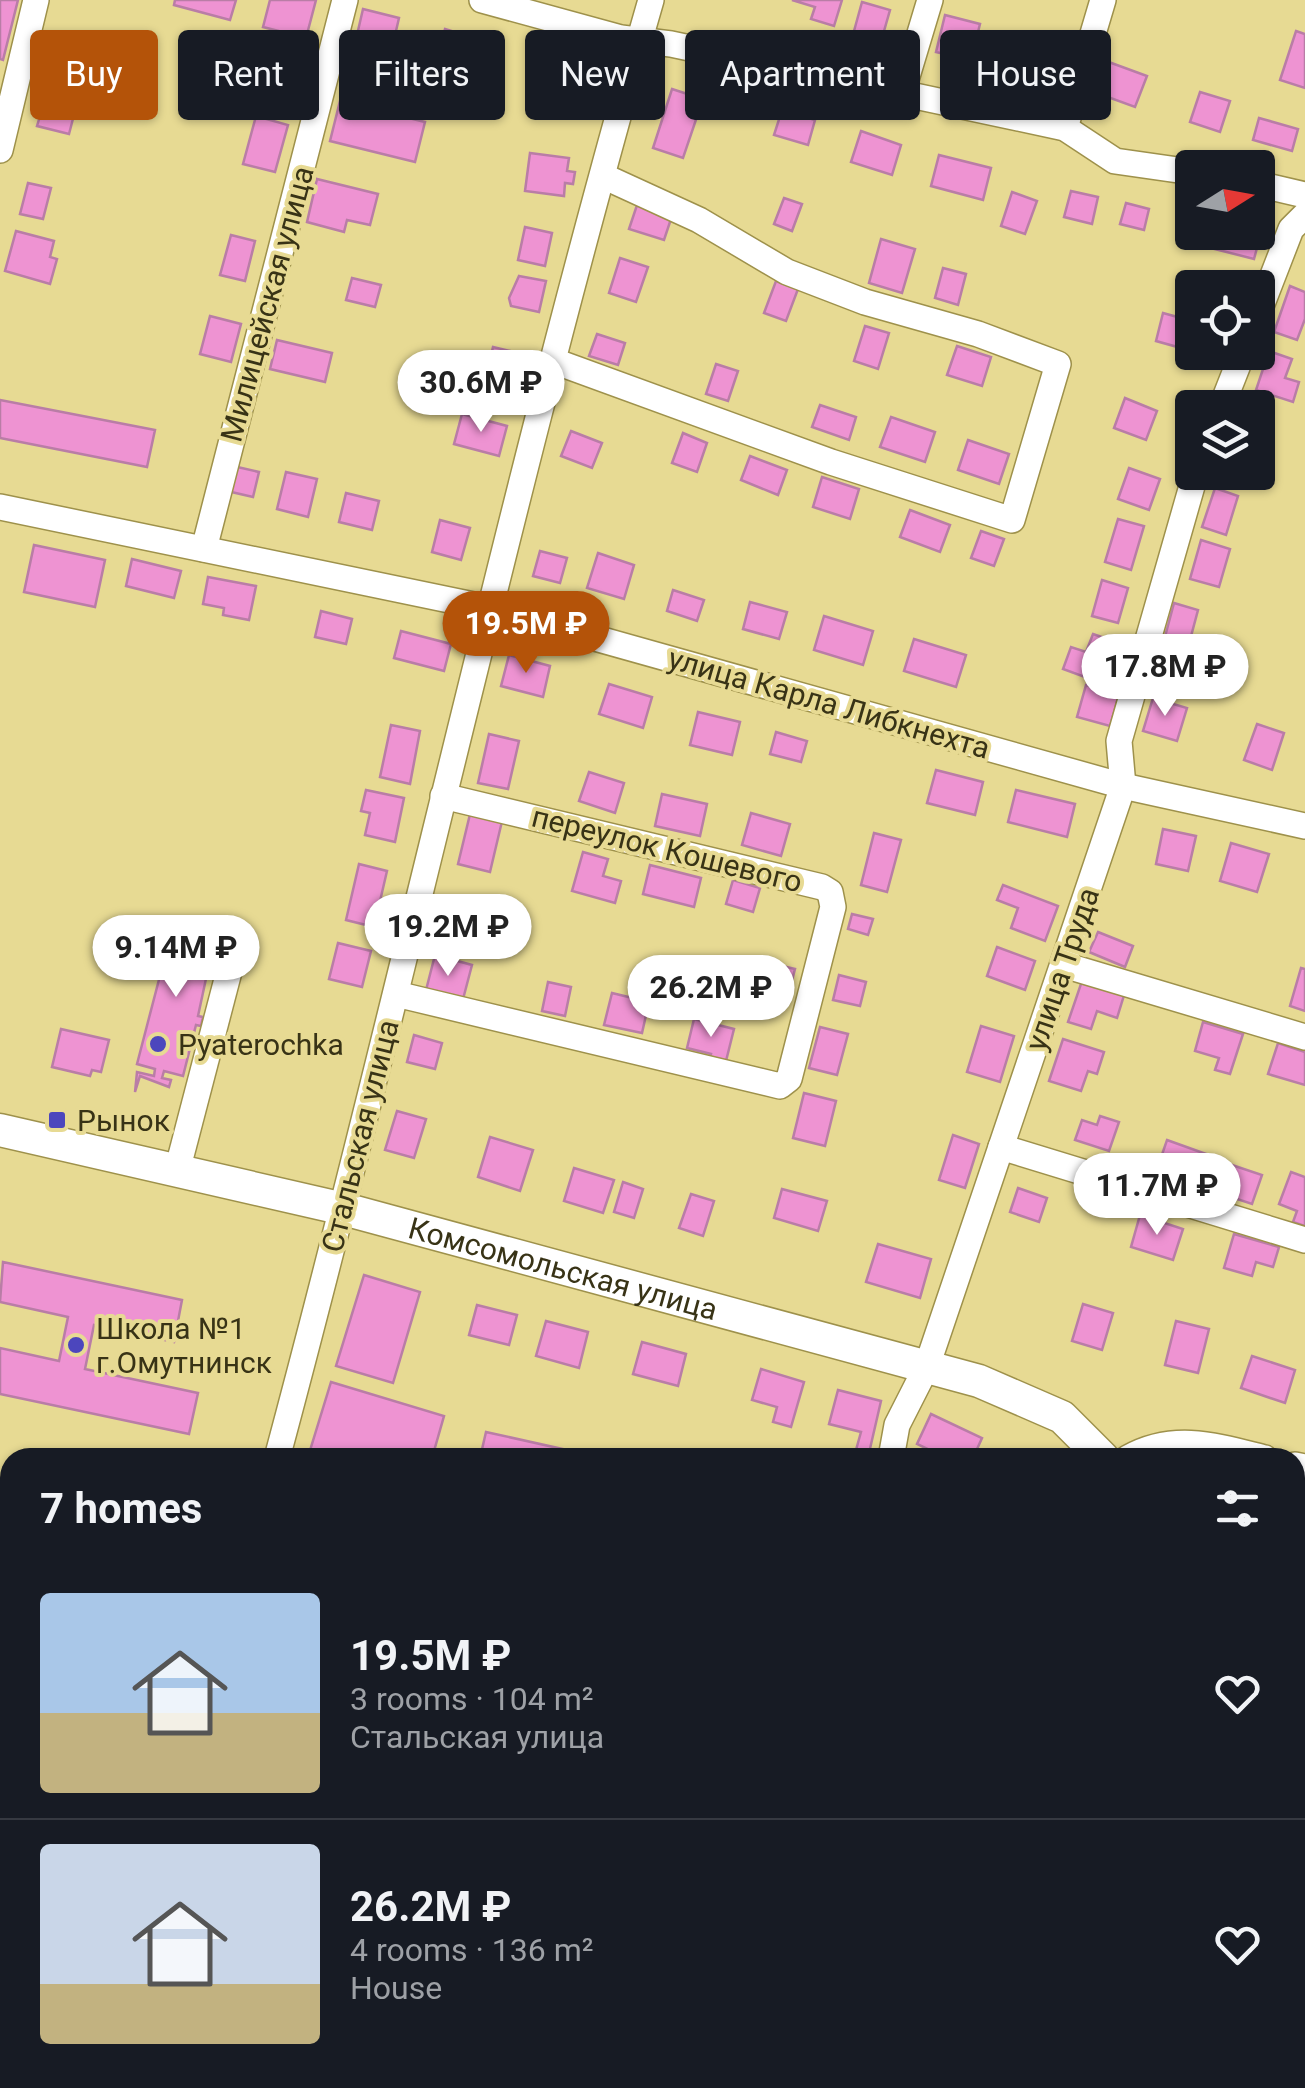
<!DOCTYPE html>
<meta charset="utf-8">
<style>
:root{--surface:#171b24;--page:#20242c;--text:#f1f3f6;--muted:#9ea1a6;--line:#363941;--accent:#b45309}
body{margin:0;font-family:Roboto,sans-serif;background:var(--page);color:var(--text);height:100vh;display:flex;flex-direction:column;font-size:38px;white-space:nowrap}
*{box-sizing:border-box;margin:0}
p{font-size:32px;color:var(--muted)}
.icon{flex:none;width:55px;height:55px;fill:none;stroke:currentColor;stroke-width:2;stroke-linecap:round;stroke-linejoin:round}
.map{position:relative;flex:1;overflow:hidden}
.drawer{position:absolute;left:0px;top:1448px;width:1305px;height:642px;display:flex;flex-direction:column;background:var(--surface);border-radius:30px 30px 0 0;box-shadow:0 2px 8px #0004}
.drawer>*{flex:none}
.banner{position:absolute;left:30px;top:30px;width:1245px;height:90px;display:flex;gap:20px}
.needle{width:65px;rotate:79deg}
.controls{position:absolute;left:1175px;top:150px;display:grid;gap:20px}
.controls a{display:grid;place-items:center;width:100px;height:100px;border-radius:10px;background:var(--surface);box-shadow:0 2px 8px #0004;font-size:50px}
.price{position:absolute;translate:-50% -85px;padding:0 22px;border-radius:35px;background:#fff;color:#222;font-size:32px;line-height:65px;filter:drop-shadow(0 2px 5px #0008)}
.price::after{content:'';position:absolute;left:50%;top:60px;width:30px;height:22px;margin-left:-15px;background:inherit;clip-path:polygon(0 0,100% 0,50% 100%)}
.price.active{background:var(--accent);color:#fff}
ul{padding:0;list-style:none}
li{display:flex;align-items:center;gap:30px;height:250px;padding:0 40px}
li+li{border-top:2px solid var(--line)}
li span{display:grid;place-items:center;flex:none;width:280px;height:200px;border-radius:10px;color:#555}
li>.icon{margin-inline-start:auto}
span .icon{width:120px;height:120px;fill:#fffc;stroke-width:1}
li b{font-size:42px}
h2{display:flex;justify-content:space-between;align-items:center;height:120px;padding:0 40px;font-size:42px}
.chip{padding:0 35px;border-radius:10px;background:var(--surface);box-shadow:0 2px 8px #0004;font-size:35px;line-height:90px}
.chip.active{background:var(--accent);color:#fff}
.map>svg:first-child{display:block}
</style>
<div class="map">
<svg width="1305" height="2088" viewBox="0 0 1305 2088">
<rect width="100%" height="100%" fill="#e7da93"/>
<g fill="#ee93d2" stroke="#b97da6" stroke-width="2.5">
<polygon points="0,0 18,0 3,60 0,59"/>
<polygon points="175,0 236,0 230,20 174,5"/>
<polygon points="270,0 316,0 306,38 263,27"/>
<polygon points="792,0 842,0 834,26 811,19 815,7"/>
<polygon points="862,2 890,10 882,38 854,31"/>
<polygon points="363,9 399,18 393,44 357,35"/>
<polygon points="945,15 980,24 971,60 936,52"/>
<polygon points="445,29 487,42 477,70 436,58"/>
<polygon points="1296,31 1305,34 1305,88 1280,80"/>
<polygon points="67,34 108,45 100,74 59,63"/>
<polygon points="1011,37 1043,46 1036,73 1004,64"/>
<polygon points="538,41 570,48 562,81 546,77 539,87 532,85"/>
<polygon points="1106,61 1147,76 1135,107 1094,92"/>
<polygon points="672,89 703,99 683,158 653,148"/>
<polygon points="1200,92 1230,101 1220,132 1190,122"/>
<polygon points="340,101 425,122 415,162 330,141"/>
<polygon points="44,103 75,111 69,134 37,126"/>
<polygon points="782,110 815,120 808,145 774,135"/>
<polygon points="256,116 288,125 275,172 243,164"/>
<polygon points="1259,118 1298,129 1292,151 1253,140"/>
<polygon points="861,131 901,145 892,175 851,162"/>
<polygon points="530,153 569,158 567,171 575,172 573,184 565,183 564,196 525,191"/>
<polygon points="939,155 991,168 983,200 931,186"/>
<polygon points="317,179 378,194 370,225 347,220 344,232 307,222"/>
<polygon points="28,183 51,188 43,219 20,214"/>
<polygon points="1071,191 1098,197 1092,224 1064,217"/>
<polygon points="1012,192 1037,201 1025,234 1001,226"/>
<polygon points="784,198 802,204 792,231 774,224"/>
<polygon points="638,202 673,213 664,240 629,229"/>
<polygon points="1126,203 1149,209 1144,230 1120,224"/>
<polygon points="525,227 552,233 545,266 518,260"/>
<polygon points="16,231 54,241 50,257 57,259 50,284 5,271"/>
<polygon points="1211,232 1261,233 1254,259 1207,247"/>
<polygon points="231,235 255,241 245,281 220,275"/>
<polygon points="881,239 915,249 902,293 869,283"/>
<polygon points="620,258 648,267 636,302 609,293"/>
<polygon points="943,268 966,274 958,305 935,298"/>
<polygon points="519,276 546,281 539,312 511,306 509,298"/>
<polygon points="352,278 381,285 375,307 346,300"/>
<polygon points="776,281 798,289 786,321 764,313"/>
<polygon points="1290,286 1305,292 1305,319 1297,340 1274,332"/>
<polygon points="1163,313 1192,321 1192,351 1156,341"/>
<polygon points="210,316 241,324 231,362 200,354"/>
<polygon points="865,326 889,333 878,369 854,361"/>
<polygon points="597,334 625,343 618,365 589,356"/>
<polygon points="277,340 332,353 325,382 270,369"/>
<polygon points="957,346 991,357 982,386 947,375"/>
<polygon points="493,347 519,353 513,383 486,377"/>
<polygon points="1269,351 1292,359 1285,378 1299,382 1293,402 1256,390"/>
<polygon points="716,364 738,371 728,401 706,394"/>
<polygon points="1125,398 1157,411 1146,440 1114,428"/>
<polygon points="0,400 155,430 147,467 0,438"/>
<polygon points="820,405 856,417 849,440 812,427"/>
<polygon points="462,414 507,426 499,456 454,444"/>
<polygon points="891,417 935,432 925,462 880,447"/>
<polygon points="571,431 602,443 592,468 561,456"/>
<polygon points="683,433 707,443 697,472 672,463"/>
<polygon points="968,440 1009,454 999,484 958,470"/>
<polygon points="750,456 787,470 778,495 741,480"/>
<polygon points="233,466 259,472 253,497 227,491"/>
<polygon points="1129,468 1160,479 1149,510 1118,499"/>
<polygon points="286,472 317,479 308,517 277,509"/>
<polygon points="822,477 859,489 850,519 813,507"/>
<polygon points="1215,488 1238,496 1226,535 1202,527"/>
<polygon points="346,493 379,501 372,530 339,522"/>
<polygon points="910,510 950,525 940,552 900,537"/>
<polygon points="1118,519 1144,526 1131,570 1105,562"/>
<polygon points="440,520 470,528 461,560 432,552"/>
<polygon points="981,531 1004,539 994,566 971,558"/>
<polygon points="1201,540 1230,549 1219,587 1190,579"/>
<polygon points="34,545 105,560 95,607 24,592"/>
<polygon points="540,551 567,558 560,583 533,576"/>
<polygon points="598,553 634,565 624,599 587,588"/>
<polygon points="132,559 181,571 174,598 126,586"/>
<polygon points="208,577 256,586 249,620 223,615 224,608 203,604"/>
<polygon points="1102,580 1128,588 1118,623 1092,616"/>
<polygon points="673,590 704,600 697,621 667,611"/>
<polygon points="750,602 787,612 779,639 743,629"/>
<polygon points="1174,603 1198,610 1186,655 1162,648"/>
<polygon points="321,611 352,619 346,644 315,637"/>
<polygon points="824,616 873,631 863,665 814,650"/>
<polygon points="401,631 451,644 444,671 394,658"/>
<polygon points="1093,634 1116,642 1101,683 1063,669 1071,647 1086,652"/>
<polygon points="914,639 966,655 956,687 904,671"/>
<polygon points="509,655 550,666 543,697 501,686"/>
<polygon points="609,684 652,697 643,728 599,714"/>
<polygon points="1086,685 1119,694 1110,726 1077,717"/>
<polygon points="1153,698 1187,708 1177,741 1143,731"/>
<polygon points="698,712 740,722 732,755 690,745"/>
<polygon points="1257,724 1284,733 1272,770 1244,760"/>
<polygon points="391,725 420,731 410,784 380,777"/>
<polygon points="776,732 807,741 801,762 770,754"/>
<polygon points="489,734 519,741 508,789 478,783"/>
<polygon points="936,770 983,782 975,815 927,803"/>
<polygon points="589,772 624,783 615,813 579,801"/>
<polygon points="366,790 404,798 395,842 365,835 370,813 361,811"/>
<polygon points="1016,790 1075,804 1067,837 1008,822"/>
<polygon points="662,794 707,804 700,836 655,826"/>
<polygon points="471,810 503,817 490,872 458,864"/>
<polygon points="751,813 790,824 781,856 742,845"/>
<polygon points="1163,829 1196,836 1188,871 1156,864"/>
<polygon points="874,833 901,840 887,892 861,885"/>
<polygon points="1231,843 1269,854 1257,892 1220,881"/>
<polygon points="583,852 608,859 603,876 621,881 615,903 572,891"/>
<polygon points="359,864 387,871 374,927 346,920"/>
<polygon points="650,865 701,878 694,907 643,894"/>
<polygon points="733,880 760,888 753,912 726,904"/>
<polygon points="1003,885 1058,906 1045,941 1011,928 1018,908 997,900"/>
<polygon points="451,907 491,918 482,948 442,937"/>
<polygon points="852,914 873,919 868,935 848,929"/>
<polygon points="167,919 216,932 198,1016 203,1017 201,1026 196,1025 183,1076 164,1071 162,1078 171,1080 169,1087 140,1076 135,1092 137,1072 154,1076 155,1069 137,1064 162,968 155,966"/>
<polygon points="1098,932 1133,946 1125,967 1089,952"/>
<polygon points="338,943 371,951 362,987 329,979"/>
<polygon points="997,947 1035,961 1025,990 987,976"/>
<polygon points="435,955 472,965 462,1003 425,994"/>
<polygon points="765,962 795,969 789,992 759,984"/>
<polygon points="1301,968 1305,969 1305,1011 1290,1006"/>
<polygon points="839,975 866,982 860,1006 833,1000"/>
<polygon points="1083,978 1125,992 1117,1018 1097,1011 1091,1029 1068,1022"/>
<polygon points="548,982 571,987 565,1016 542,1011"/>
<polygon points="612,993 649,1002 642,1033 604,1025"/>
<polygon points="694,1019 734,1029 725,1065 709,1061 711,1054 687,1048"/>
<polygon points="1203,1022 1243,1034 1230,1074 1215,1070 1219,1058 1195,1051"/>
<polygon points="981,1026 1014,1036 1000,1082 967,1072"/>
<polygon points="820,1027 848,1034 837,1075 809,1068"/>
<polygon points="61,1029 109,1040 101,1072 92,1070 90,1076 52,1067"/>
<polygon points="414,1035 442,1043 435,1069 407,1062"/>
<polygon points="1063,1039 1104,1052 1097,1074 1088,1071 1081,1091 1049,1081"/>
<polygon points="1278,1043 1305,1052 1305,1085 1268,1074"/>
<polygon points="804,1093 836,1101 825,1146 793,1138"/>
<polygon points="397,1111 426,1119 414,1158 385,1150"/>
<polygon points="1100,1116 1119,1122 1109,1151 1075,1140 1082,1120 1097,1125"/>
<polygon points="953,1135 979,1144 965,1188 939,1180"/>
<polygon points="490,1137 533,1150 520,1191 478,1177"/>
<polygon points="1167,1140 1209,1155 1198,1186 1156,1172"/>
<polygon points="1226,1163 1262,1175 1252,1204 1216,1192"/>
<polygon points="574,1168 614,1180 603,1213 564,1201"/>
<polygon points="1291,1172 1305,1177 1305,1226 1293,1222 1297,1211 1279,1204"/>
<polygon points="623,1182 643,1189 634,1218 614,1212"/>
<polygon points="1018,1188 1047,1198 1039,1222 1010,1212"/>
<polygon points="782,1189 827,1201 818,1231 774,1218"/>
<polygon points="691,1194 714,1201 703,1236 679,1228"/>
<polygon points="1140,1215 1183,1229 1173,1260 1131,1247"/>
<polygon points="1234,1234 1279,1247 1273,1267 1256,1262 1252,1276 1224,1268"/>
<polygon points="878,1244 931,1259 920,1298 866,1282"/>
<polygon points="3,1262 182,1300 174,1342 94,1325 85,1369 198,1393 189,1434 0,1394 0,1348 59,1361 68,1317 0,1302"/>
<polygon points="364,1275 420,1292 393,1383 336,1366"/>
<polygon points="1083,1304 1113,1313 1102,1350 1072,1341"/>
<polygon points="477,1305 517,1315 509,1345 469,1335"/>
<polygon points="546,1321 588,1332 579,1368 536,1356"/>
<polygon points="1176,1321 1209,1329 1198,1373 1165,1365"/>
<polygon points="642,1342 686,1354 678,1386 633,1374"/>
<polygon points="1252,1356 1295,1370 1285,1403 1241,1388"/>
<polygon points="761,1369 804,1382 791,1427 773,1422 777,1407 752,1400"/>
<polygon points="331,1382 444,1416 432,1458 308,1457"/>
<polygon points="838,1390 881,1401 869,1453 856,1450 861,1432 829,1424"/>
<polygon points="931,1414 982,1438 973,1458 946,1458 917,1444"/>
<polygon points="486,1432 603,1458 480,1458"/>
<polygon points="0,1808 10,1810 10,1848 0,1846"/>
<polygon points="53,2080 77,2080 75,2088 51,2088"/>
<polygon points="143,2080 177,2080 175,2088"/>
<polygon points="1005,2080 1049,2080 1047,2088 1003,2088"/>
<polygon points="1147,2080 1177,2080 1176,2088 1146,2088"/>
</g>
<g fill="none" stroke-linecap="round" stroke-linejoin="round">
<g stroke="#9e914b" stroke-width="28">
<g id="minor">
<polyline points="482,0 621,38 671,44 1065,128 1115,161 1192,172"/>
<polyline points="902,93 930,0"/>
<polyline points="1065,128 1103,0"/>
<polyline points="0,150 36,0"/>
<polyline points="1258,184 1305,195"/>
<polyline points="1258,314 1291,229 1305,215"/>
<polyline points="554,361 831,462 1012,520 1058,364 978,334 865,302 787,272 699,220 603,176"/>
<polyline points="1221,408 1243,352"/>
<polyline points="0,507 488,608 1123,786 1305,826"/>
<polyline points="204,549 345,0"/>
<polyline points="1064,965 1305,1037"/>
<polyline points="396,994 780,1086 789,1079 833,907 830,892 822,887 443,796"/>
<polyline points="1001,1147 1305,1240"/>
<polyline points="177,1171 237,941"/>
<path d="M277,1458c130,-485 235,-976 374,-1458"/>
<polyline points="891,1458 897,1425 927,1366 1123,786 1119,741 1196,472"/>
<path d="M1128,1458c46,-26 89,-12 137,0"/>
<polyline points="1295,1465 1305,1467"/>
<polyline points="0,1758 10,1760"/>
<polyline points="0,1957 7,1965 0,1986"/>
<polyline points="1295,2047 1305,2049"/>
<polyline points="108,2088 110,2080"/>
<polyline points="446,2088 447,2080"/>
<polyline points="733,2088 735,2080"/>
</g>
</g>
<g stroke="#9e914b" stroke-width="35">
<g id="major">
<path id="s1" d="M0,1130l344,79 635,172 83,36 41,41"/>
<polyline points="1295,1801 1305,1811"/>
</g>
</g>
<use href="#minor" stroke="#fff" stroke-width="25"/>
<use href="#major" stroke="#fff" stroke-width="32"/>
</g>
<g fill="#4c46bd" stroke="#e7da93" stroke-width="4">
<circle cx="158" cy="1044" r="10"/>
<rect x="47" y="1110" width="20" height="20" rx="5"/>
<circle cx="76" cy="1345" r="10"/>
</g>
<g text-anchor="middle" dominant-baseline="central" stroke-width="8" stroke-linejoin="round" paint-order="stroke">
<g font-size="30" fill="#383316" stroke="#e7da93">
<text transform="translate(267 304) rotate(-75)">Милицейская улица</text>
<text transform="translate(829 703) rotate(16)">улица Карла Либкнехта</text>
<text transform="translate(667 849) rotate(14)">переулок Кошевого</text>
<text transform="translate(1062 969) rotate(-71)">улица Труда</text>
<text transform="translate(360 1136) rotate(-76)">Стальская улица</text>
<text stroke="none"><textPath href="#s1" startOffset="580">Комсомольская улица</textPath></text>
</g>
<g font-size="30" fill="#383316" stroke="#e7da93" text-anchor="start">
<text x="178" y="1044">Pyaterochka</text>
<text x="77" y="1120">Рынок</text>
<text x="96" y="1328">Школа №1<tspan x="96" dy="34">г.Омутнинск</tspan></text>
</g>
</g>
</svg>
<div class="controls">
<a><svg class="needle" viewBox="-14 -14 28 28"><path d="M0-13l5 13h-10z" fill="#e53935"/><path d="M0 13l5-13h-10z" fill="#9ea1a6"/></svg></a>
<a><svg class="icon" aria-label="locate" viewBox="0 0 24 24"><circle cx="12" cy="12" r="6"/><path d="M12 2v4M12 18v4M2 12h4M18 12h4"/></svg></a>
<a><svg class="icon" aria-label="layers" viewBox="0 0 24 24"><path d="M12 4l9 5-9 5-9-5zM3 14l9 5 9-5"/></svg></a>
</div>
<b class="price" style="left:481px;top:435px">30.6M ₽</b>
<b class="price active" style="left:526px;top:676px">19.5M ₽</b>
<b class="price" style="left:1165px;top:719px">17.8M ₽</b>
<b class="price" style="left:448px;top:979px">19.2M ₽</b>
<b class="price" style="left:176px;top:1000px">9.14M ₽</b>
<b class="price" style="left:711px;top:1040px">26.2M ₽</b>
<b class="price" style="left:1157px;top:1238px">11.7M ₽</b>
<div class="banner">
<a class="chip active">Buy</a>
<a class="chip">Rent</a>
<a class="chip">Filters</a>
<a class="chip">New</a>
<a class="chip">Apartment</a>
<a class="chip">House</a>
</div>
<section class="drawer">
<h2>7 homes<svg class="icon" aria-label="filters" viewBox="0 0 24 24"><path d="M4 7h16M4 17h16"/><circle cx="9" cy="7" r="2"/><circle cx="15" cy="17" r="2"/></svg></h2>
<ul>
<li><span style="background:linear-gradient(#a9c7e8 60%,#c2b280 0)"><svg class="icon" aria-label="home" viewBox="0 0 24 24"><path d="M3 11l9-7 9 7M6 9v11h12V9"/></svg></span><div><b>19.5M ₽</b><p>3 rooms · 104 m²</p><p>Стальская улица</p></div><svg class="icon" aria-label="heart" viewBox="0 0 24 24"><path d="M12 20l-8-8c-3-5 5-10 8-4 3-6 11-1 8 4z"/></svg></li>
<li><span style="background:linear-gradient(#c9d6e8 70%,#c2b280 0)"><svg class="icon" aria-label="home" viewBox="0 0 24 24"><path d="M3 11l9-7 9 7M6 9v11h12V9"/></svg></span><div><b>26.2M ₽</b><p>4 rooms · 136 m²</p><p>House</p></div><svg class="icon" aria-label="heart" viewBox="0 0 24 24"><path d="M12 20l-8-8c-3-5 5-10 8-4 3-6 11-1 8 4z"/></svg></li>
</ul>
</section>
</div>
